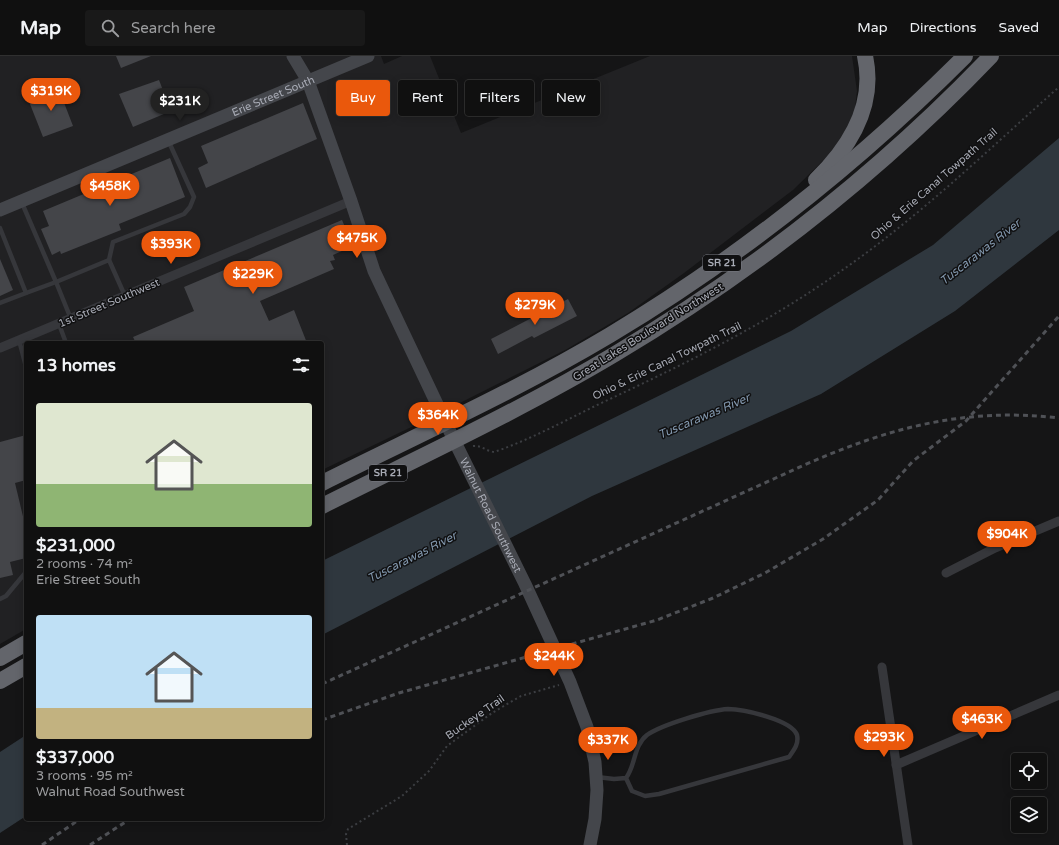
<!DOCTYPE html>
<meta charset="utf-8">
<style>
:root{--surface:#101010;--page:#191919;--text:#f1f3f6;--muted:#9c9d9f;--line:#303030;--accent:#ea580c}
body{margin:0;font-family:"Varela Round",sans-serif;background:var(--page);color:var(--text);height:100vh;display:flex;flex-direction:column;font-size:15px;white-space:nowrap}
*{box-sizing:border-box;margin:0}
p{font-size:13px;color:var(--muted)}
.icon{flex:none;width:22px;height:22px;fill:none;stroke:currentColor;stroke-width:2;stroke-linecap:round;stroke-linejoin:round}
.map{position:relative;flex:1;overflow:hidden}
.details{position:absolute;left:24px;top:285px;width:300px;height:480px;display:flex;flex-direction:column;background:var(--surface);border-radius:4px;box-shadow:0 2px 10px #0003,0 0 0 1px var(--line)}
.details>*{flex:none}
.hud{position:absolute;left:336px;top:24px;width:380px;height:36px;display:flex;gap:8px}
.fabs{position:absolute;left:1011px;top:697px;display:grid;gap:8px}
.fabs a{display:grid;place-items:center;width:36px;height:36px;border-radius:4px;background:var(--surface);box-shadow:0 2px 10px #0003,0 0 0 1px var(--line);font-size:20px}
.price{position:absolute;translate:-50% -34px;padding:0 9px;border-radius:14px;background:var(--accent);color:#fff;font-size:13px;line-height:26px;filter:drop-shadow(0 1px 2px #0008)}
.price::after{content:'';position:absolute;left:50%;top:24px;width:12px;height:9px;margin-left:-6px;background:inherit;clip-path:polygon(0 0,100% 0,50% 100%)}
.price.selected{background:#222;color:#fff}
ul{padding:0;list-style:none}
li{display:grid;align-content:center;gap:8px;height:212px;padding:0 12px}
li span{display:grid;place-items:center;height:124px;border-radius:4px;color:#555}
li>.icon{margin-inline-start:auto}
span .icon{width:72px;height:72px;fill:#fffc;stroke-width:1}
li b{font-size:17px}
h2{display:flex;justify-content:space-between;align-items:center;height:48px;padding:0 12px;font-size:17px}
.chip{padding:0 14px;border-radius:4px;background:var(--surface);box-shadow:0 2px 10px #0003,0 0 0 1px var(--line);font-size:14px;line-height:36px}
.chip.selected{background:var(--accent);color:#fff}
header{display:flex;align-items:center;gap:24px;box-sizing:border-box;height:56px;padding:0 20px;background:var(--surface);border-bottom:1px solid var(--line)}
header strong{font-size:19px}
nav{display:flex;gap:22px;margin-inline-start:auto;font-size:14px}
.search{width:280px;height:36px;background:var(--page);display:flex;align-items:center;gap:10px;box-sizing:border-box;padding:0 14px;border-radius:4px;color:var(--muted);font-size:15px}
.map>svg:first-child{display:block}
</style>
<header>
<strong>Map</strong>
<div class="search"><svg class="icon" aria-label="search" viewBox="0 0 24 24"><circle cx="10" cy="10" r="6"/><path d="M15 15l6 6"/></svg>Search here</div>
<nav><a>Map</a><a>Directions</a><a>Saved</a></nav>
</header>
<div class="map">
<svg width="1059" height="789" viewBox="0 0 1059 789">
<rect width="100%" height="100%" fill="#151516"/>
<polygon fill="#212123" points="0,0 381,0 384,8 402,0 430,0 461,77 650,0 852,0 857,35 854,61 841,87 793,134 684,217 628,257 567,293 430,362 322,414 322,287 26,287 26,573 0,588"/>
<g fill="#2f373e">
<polygon points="1059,82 1059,174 955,255 821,338 592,440 322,579 322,505 791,275 933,189"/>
<polygon points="26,679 26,760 0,777 0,696"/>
</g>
<g fill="#444549">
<polygon points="116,0 151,0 121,12"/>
<polygon points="159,24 171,55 133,71 119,38"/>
<polygon points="58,31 73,70 43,81 28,43"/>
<polygon points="303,47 317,83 206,132 198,112 208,107 201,90"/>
<polygon points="170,102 185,141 119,168 121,174 61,198 60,195 52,199 41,173 49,170 43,155"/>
<polygon points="342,164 353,190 333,199 335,204 330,205 334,213 260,245 269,265 294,254 307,287 136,287 133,281 194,255 184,231"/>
<polygon points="0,203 13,234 0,240"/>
<polygon points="568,243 577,260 534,282 532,280 498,298 491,283"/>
<polygon points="26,379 26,424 15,427 26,473 26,502 10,506 13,519 0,522 0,386"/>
</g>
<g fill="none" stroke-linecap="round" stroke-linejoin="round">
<g stroke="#3c3e42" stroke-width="2" stroke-dasharray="2 3" stroke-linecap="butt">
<path d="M473,390c8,-1 13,5 21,6 41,-14 79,-36 118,-54 79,-37 157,-76 229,-127 78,-54 147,-121 218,-184"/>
<polyline points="347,789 346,778 348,773 402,740 429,715 447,690 492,657 521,640 559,629"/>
</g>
<g stroke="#36373b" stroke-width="4.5">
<polyline points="0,172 26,237 56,226 22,147"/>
<polyline points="109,204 113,186 184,158 190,151 194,141 168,84"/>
<polyline points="0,247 26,237"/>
<polyline points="71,263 56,226 109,204 125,240"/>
<polyline points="59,268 66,287"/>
<polyline points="19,284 26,311"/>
<polyline points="0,543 6,540 26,516"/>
<path d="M597,721l17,2 12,-1c10,-13 7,-32 21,-43 14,-10 63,-25 81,-26 15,0 64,11 69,26 2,9 -3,15 -8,22l-130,37 -14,2 -13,-5 -6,-13"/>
</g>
<g stroke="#36373b" stroke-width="9">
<polyline points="0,292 351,145"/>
<polyline points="946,517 995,492 1059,465"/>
<polyline points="882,611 908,789"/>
<polyline points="896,709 1059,639"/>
</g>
<g stroke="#44464b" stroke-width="13">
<path id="s1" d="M293,0l15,25 43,120 23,70 80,169 71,144 45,98 17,45 8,35 2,28 -2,29 -5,26"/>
<path id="s2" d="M0,154l368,-154"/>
</g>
<g stroke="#63656b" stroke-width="16">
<path d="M816,124c34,-33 60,-74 49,-124"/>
<path d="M322,427c96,-48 196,-93 288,-148 130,-78 248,-172 355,-279"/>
<path d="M322,450c98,-49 199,-96 293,-152 139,-83 265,-182 376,-298"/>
<polyline points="0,602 26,587"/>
<polyline points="0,625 26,610"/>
</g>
<g stroke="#4f5156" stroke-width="3" stroke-dasharray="5 4" stroke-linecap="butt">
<path d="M322,628l480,-218c86,-38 162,-59 257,-48"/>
<polyline points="322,664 399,637 657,564 713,542 765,517 823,483 878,444 913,405 966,365 1059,260"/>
<polyline points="42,789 80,763"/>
<polyline points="90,789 130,763"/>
</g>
</g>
<g text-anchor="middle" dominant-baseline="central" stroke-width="3" stroke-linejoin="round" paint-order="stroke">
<g fill="#101011" stroke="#7a7c84" stroke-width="1">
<rect x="703" y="199" width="38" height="16" rx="3"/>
<rect x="369" y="409" width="38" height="16" rx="3"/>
</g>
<g font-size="10" font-weight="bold" fill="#a8abb5">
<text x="722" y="207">SR 21</text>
<text x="388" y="417">SR 21</text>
</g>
<g font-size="11" fill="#a8abb5" stroke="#101011">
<text stroke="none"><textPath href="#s2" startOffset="296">Erie Street South</textPath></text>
<text transform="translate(934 128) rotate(-41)">Ohio &amp; Erie Canal Towpath Trail</text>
<text transform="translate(109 247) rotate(-23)">1st Street Southwest</text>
<text transform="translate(648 276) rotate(-32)">Great Lakes Boulevard Northwest</text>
<text transform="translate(667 305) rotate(-26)">Ohio &amp; Erie Canal Towpath Trail</text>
<text stroke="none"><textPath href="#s1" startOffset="501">Walnut Road Southwest</textPath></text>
<text transform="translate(475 661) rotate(-35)">Buckeye Trail</text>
</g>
<g font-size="12" font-style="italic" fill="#8297ad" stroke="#101011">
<text transform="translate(980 196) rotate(-38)">Tuscarawas River</text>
<text transform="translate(704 360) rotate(-23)">Tuscarawas River</text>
<text transform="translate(412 501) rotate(-27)">Tuscarawas River</text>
</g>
</g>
</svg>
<div class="fabs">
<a><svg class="icon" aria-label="locate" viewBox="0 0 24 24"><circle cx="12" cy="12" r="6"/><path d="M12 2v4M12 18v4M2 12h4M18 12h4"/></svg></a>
<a><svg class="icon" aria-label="layers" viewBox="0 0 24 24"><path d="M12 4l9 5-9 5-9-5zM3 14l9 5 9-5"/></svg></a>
</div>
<b class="price" style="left:51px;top:56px">$319K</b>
<b class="price selected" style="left:180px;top:66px">$231K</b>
<b class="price" style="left:110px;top:151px">$458K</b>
<b class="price" style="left:357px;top:203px">$475K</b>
<b class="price" style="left:171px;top:209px">$393K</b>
<b class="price" style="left:253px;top:239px">$229K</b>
<b class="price" style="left:535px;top:270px">$279K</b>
<b class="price" style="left:438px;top:380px">$364K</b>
<b class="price" style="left:1007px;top:499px">$904K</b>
<b class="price" style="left:554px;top:621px">$244K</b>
<b class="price" style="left:982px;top:684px">$463K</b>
<b class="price" style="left:884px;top:702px">$293K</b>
<b class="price" style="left:608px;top:705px">$337K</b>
<div class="hud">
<a class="chip selected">Buy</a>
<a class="chip">Rent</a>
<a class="chip">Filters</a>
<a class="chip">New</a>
</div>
<section class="details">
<h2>13 homes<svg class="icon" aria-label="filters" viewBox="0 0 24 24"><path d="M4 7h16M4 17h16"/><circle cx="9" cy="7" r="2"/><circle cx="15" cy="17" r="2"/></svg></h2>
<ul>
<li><span style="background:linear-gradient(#dfe7d0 65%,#8fb573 0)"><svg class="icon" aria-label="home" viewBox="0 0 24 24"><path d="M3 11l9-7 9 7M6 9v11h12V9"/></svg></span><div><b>$231,000</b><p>2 rooms · 74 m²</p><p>Erie Street South</p></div></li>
<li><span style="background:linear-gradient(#bfe0f5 75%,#c2b280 0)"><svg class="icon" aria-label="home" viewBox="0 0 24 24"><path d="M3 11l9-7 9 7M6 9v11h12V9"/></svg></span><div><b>$337,000</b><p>3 rooms · 95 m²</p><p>Walnut Road Southwest</p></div></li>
</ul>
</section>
</div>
